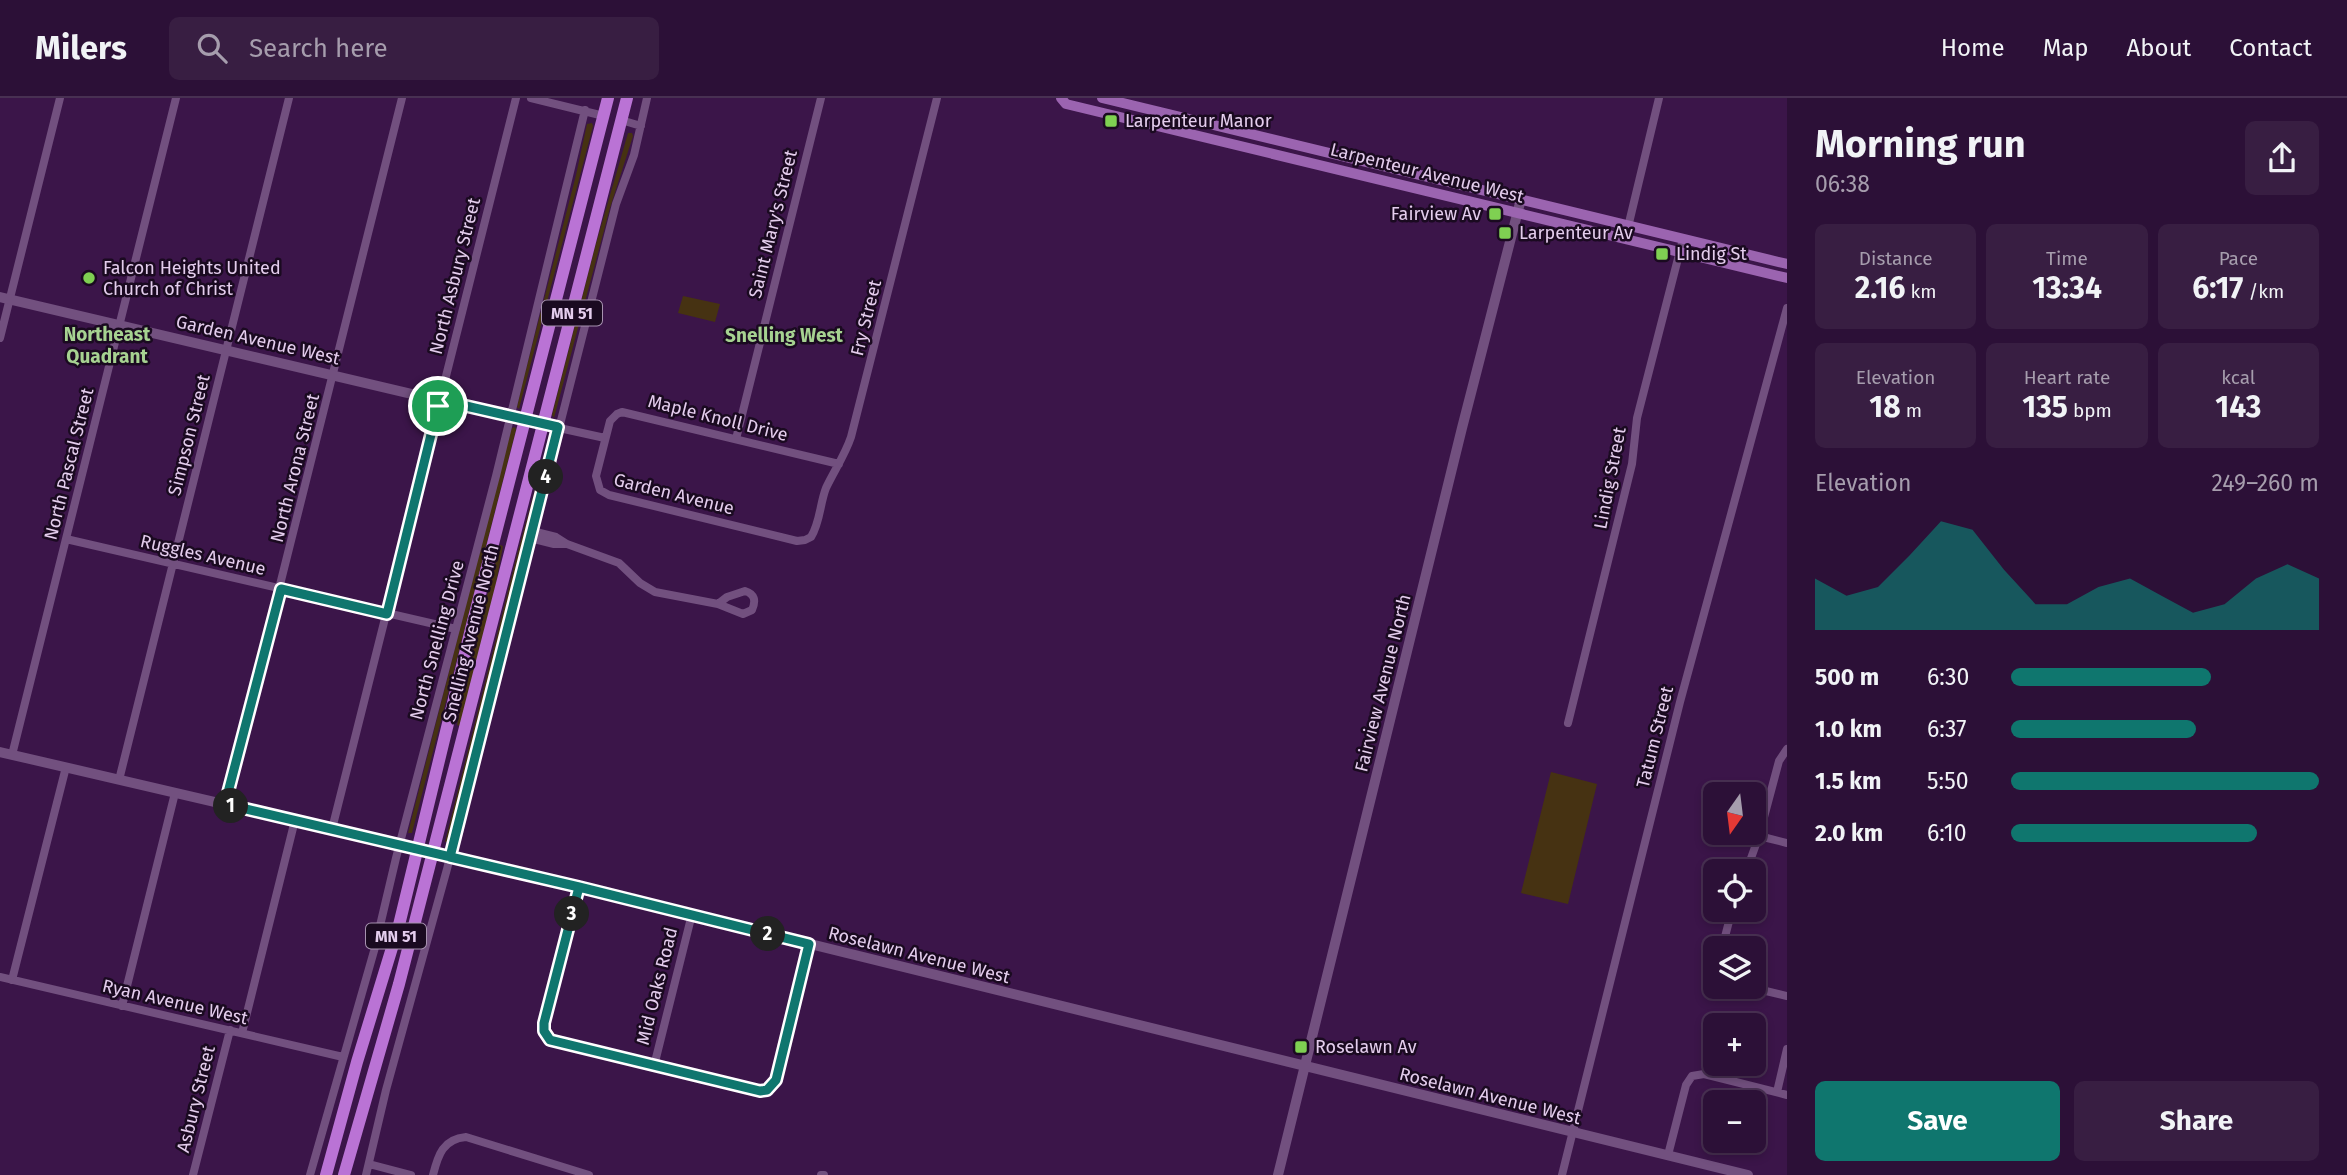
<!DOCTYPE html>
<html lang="en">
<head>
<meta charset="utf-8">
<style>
  body { margin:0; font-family:"Fira Sans",sans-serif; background:#381e42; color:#f1f3f6; height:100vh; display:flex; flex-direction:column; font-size:26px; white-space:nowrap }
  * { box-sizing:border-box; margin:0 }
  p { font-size:23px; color:#a69dad }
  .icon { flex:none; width:38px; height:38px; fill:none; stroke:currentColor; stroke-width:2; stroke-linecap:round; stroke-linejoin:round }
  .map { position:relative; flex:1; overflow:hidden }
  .details { display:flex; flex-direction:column; background:#2c1037; width:560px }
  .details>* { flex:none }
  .needle { width:46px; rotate:194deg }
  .fabs { position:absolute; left:1703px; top:684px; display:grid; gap:14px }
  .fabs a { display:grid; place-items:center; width:63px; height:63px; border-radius:10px; background:#2c1037; box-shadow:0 4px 10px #0003,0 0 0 2px #483052; font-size:35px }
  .pin { position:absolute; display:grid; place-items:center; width:60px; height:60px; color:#fff; margin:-30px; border:4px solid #fff; border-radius:50%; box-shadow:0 2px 7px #0007 }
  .km { position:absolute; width:35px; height:35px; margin:-18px; border-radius:50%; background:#222; color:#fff; font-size:19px; line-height:35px; text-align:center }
  .round { display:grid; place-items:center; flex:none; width:74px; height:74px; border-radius:10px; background:#381e42 }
  .head { display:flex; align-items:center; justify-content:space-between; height:119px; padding:0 28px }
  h1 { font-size:38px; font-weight:700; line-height:52px }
  .figures { display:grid; grid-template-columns:repeat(3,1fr); gap:10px; height:119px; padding:7px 28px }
  .figures div { display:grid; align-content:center; border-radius:10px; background:#381e42; text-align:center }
  .figures b { font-size:30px; font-weight:700 }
  .figures small { font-size:19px; font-weight:400 }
  .figures p { font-size:19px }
  .chart { height:196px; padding:14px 28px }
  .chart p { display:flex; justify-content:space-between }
  .chart svg { width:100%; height:126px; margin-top:7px; fill:#0f766e; opacity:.7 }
  .action { display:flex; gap:14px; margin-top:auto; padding:14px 28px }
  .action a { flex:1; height:80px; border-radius:10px; background:#0f766e; color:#fff; font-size:28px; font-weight:700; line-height:80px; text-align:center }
  .action a+a { background:#381e42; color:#f1f3f6 }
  ul { padding:0 28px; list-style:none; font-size:23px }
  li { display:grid; grid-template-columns:112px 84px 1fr; align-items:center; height:52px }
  li i { height:18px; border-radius:9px; background:#0f766e }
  header { display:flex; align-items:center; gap:42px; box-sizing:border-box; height:98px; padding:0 35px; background:#2c1037; border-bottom:2px solid #483052 }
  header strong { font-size:33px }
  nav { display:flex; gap:38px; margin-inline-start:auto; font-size:24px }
  .search { width:490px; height:63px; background:#381e42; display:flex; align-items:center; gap:18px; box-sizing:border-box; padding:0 24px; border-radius:10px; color:#a69dad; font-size:26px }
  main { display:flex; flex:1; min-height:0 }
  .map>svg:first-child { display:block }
  .green { fill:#463212 }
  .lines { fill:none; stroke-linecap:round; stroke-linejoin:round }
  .minor { stroke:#72507f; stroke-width:8 }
  .tertiary { stroke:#72507f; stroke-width:10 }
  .secondary { stroke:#9b64b0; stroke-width:10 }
  .primary { stroke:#ba73d5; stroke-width:12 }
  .route-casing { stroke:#fff; stroke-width:14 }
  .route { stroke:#0f766e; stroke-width:9 }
  .poi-dot { fill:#7fd052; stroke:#1a0a20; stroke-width:2.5 }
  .labels { text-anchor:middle; stroke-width:5; stroke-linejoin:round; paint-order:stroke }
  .shield { fill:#1a0a20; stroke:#a792b0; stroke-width:2 }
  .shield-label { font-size:16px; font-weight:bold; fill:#e4cded }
  .poi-label { font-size:18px; fill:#e4cded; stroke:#1a0a20; text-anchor:start }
  .street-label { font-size:18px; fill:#e4cded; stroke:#1a0a20 }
  .neighbourhood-label { font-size:19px; font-weight:bold; fill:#a6d291; stroke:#1a0a20 }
</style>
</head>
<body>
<header>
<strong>Milers</strong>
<div class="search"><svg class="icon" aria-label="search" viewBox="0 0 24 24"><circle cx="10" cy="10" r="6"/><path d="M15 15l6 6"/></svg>Search here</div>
<nav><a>Home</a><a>Map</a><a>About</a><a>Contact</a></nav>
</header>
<main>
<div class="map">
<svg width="1787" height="1077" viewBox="0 0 1787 1077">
  <rect width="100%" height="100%" fill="#3b1549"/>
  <path class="green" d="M592 25 593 28 519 311 517 309 522 287 576 77 587 26Z
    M628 35H632L633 38 610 110 554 320 552 317 595 149Z
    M683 198 720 206 715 224 678 215Z
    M515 329 516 332 412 735H408L505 353 512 330Z
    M550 337 454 724 449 743 445 744 518 453Z
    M500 447 503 448 495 491 460 628 457 627 465 584Z
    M1551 674 1597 686 1568 806 1521 795Z"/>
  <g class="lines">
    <path class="minor" d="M531 0 604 18
      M621 22 641 28
      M1628 129 1659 0
      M0 240 60 0
      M509 319 605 340
      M736 341 821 0
      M839 366 622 314 617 316 610 323 596 378 600 392 609 397 797 443 805 442 811 439C820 425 820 405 826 390 834 373 845 357 851 339L937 0
      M532 433 556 439 567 446 619 465 640 485 655 494 718 506 743 516 752 512C756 503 755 496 745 493L727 499 718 506
      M530 440 554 446H567
      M66 441 456 531
      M1568 625 1632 366 1637 320 1683 141
      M12 657 176 0
      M119 682 289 0
      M225 706 402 0
      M332 731 516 0
      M1759 738 1787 745
      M1746 774 1759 738 1779 663 1787 651
      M579 789 544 925 546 938 555 945 760 993 767 992 776 982 809 846
      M1722 850 1732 812
      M0 879 343 959
      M12 882 66 669
      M1749 889 1787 898
      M122 908 175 695
      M242 935 295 722
      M654 968 692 816
      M1777 994 1787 951
      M1668 1057 1686 987 1692 978 1704 976 1787 997
      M369 1066 411 1077
      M193 1077 230 932
      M310 1077 374 853 396 760 496 378 585 12
      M366 1077 386 992 447 771 616 106 634 57 647 0
      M433 1077C438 1057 443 1041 466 1039L589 1077
      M821 1077H824
      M1562 1077 1680 604 1787 210"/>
    <path class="tertiary" d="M0 199 509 319
      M0 654 579 789 1748 1077
      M1278 1077 1462 330 1521 101"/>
    <path class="secondary" d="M1061 0 1066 6 1787 180
      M1102 0 1787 166"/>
    <path class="primary" d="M326 1077 357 964 399 827 470 535 608 0
      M344 1077 399 886 627 0"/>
  </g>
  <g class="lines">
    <g class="route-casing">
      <path id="route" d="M438 308 387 516 281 491 225 706 579 789 809 846 776 982 767 992 760 993 550 942 544 933V925L579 789 450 759 558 329 440 302 438 308"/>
    </g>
    <use href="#route" class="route"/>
  </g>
  <g class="poi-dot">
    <rect x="1104" y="16" width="14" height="14" rx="3.5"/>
    <rect x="1488" y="109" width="14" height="14" rx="3.5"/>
    <rect x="1498" y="128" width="14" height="14" rx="3.5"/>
    <rect x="1655" y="149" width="14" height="14" rx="3.5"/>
    <circle cx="89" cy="180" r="7"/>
    <rect x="1294" y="942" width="14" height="14" rx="3.5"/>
  </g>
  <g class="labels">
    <g class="shield">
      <rect x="542" y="202.5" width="60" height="25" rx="5"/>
      <rect x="366" y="825.5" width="60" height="25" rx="5"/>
    </g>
    <g class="shield-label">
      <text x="572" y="221">MN 51</text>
      <text x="396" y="844">MN 51</text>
    </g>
    <g class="poi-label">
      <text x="1125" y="29">Larpenteur Manor</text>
      <text x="1481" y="122" text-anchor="end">Fairview Av</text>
      <text x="1519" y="141">Larpenteur Av</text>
      <text x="1676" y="162">Lindig St</text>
      <text x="103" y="176">Falcon Heights United<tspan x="103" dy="21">Church of Christ</tspan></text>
      <text x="1315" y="955">Roselawn Av</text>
    </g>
    <g class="street-label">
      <text transform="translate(1427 75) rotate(14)" y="6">Larpenteur Avenue West</text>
      <text transform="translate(773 126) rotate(-76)" y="6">Saint Mary's Street</text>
      <text transform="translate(455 178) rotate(-76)" y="6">North Asbury Street</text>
      <text transform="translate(866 220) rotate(-76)" y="6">Fry Street</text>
      <text transform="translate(258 242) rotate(13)" y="6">Garden Avenue West</text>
      <text transform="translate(718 320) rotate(14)" y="6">Maple Knoll Drive</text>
      <text transform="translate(189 337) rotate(-76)" y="6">Simpson Street</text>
      <text transform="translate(69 366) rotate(-76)" y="6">North Pascal Street</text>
      <text transform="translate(295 370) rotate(-76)" y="6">North Arona Street</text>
      <text transform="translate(1610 380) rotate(-79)" y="6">Lindig Street</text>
      <text transform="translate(674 396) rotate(14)" y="6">Garden Avenue</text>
      <text transform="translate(203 457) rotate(13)" y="6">Ruggles Avenue</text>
      <text transform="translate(471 535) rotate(-76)" y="6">Snelling Avenue North</text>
      <text transform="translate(437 542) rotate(-75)" y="6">North Snelling Drive</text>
      <text transform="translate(1383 585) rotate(-76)" y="6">Fairview Avenue North</text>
      <text transform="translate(1655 639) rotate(-76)" y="6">Tatum Street</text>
      <text transform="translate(919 857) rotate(14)" y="6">Roselawn Avenue West</text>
      <text transform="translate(657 888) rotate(-76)" y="6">Mid Oaks Road</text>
      <text transform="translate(175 904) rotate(13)" y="6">Ryan Avenue West</text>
      <text transform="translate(1490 998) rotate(14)" y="6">Roselawn Avenue West</text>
      <text transform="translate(196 1001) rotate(-76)" y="6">Asbury Street</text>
    </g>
    <g class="neighbourhood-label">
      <text x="107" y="243">Northeast<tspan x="107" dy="22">Quadrant</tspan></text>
      <text x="784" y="244">Snelling West</text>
    </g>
  </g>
</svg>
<div class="fabs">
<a><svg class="needle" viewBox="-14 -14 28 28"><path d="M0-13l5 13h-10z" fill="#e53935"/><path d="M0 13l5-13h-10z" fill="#a69dad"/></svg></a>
<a><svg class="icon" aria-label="locate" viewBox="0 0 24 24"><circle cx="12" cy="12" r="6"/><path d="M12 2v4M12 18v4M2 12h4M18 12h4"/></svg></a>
<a><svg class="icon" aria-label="layers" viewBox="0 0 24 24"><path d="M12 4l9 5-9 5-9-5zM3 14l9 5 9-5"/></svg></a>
<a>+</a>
<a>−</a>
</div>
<div class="pin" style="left:438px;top:308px;background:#1e9e55"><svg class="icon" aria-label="arrive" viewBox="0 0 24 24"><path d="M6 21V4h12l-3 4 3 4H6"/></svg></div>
<b class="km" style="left:231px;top:708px">1</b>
<b class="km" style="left:768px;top:836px">2</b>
<b class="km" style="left:572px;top:816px">3</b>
<b class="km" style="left:546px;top:379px">4</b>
</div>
<section class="details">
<div class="head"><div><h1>Morning run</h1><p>06:38</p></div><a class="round"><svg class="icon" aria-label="share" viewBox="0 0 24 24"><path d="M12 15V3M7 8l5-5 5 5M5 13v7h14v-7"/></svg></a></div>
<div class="figures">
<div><p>Distance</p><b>2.16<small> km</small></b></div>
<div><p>Time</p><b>13:34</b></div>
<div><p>Pace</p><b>6:17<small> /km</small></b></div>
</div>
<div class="figures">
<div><p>Elevation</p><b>18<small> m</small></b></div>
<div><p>Heart rate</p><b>135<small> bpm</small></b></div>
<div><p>kcal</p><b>143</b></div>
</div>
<div class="chart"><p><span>Elevation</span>249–260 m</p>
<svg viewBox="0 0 160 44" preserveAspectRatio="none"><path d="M0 44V26L10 32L20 29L30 18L40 6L50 9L60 23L70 35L80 35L90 29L100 26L110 32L120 38L130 35L140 26L150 21L160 26V44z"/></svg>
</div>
<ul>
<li><b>500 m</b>6:30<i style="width:65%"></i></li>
<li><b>1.0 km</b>6:37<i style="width:60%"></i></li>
<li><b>1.5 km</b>5:50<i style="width:100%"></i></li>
<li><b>2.0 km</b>6:10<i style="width:80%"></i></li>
</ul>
<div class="action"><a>Save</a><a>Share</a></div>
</section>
</main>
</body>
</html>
